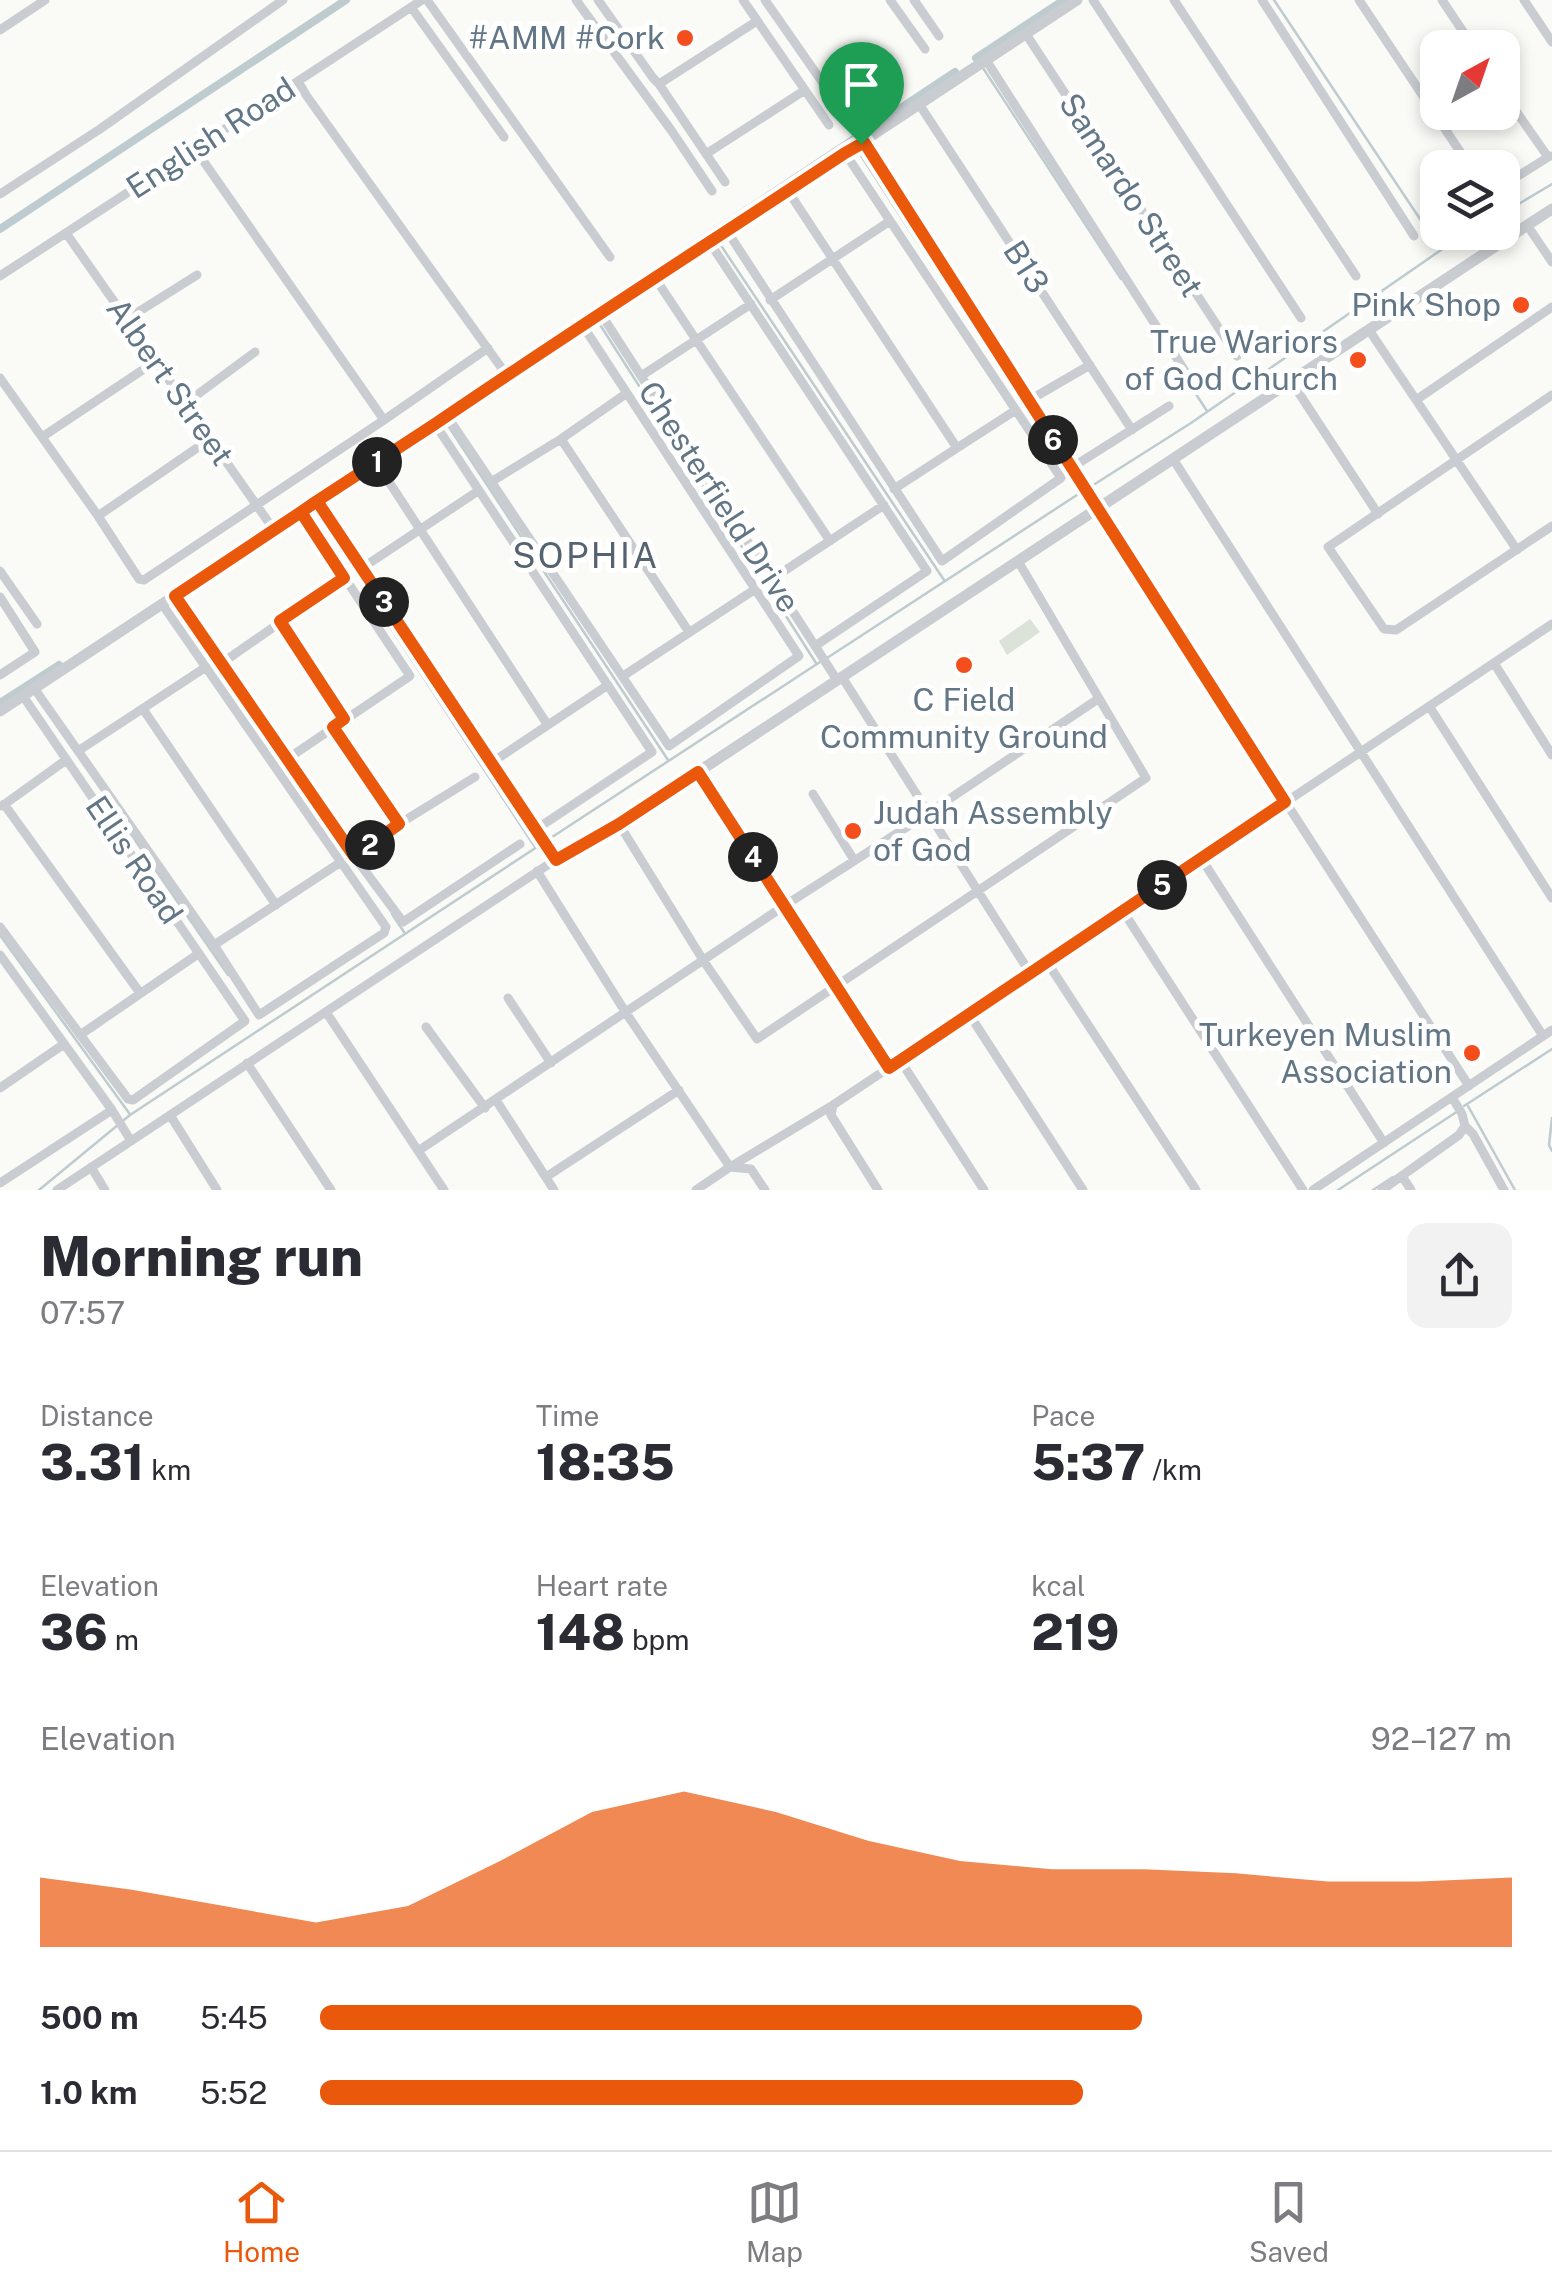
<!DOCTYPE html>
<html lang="en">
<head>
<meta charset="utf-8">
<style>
  body { margin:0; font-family:"Public Sans",sans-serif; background:#f2f2f3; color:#2b2b33; height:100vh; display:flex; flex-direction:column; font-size:38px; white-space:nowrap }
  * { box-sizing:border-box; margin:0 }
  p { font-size:32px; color:#7c7c81 }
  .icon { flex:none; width:55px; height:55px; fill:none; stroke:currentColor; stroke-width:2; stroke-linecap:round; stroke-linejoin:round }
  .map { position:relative; height:1190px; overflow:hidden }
  .drawer { display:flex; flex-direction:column; background:#fff; flex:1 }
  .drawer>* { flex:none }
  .needle { width:65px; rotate:40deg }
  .buttons { position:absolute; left:1420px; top:30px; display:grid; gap:20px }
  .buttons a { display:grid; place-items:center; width:100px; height:100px; border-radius:20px; background:#fff; box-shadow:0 5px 15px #0003; font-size:50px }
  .pin { position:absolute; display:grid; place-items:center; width:85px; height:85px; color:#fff; margin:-102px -42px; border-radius:50% 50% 50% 0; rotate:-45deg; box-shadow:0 0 10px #0007 }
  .pin .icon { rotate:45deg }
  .km { position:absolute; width:50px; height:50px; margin:-25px; border-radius:50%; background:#222; color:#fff; font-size:28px; line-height:50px; text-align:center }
  .round { display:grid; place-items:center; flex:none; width:105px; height:105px; border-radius:20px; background:#f2f2f3 }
  .headline { display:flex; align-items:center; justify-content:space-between; height:170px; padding:0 40px }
  h1 { font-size:55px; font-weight:800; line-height:75px }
  .figures { display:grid; grid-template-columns:repeat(3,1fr); gap:15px; height:170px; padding:10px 40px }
  .figures div { display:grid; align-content:center }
  .figures b { font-size:50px; font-weight:800 }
  .figures small { font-size:28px; font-weight:400 }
  .figures p { font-size:28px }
  .chart { height:280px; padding:20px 40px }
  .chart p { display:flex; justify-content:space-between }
  .chart svg { width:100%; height:180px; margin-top:10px; fill:#ea580c; opacity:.7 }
  ul { padding:0 40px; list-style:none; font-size:32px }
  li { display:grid; grid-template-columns:160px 120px 1fr; align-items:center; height:75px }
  li i { height:25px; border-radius:12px; background:#ea580c }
  .dock { display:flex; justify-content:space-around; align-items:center; height:140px; border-top:2px solid #e1e1e2; background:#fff; font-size:28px; color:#7c7c81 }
  .dock a { display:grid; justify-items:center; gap:5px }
  .dock .on { color:#ea580c }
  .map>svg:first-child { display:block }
  .green { fill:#dbe2d8 }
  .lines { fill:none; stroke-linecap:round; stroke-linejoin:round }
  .stream { stroke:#becbcf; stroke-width:2.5 }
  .canal { stroke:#becbcf; stroke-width:8 }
  .minor { stroke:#c9cdd1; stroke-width:9 }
  .tertiary { stroke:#c9cdd1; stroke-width:11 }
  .route-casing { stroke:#fff; stroke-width:20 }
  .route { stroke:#ea580c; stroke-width:12 }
  .poi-dot { fill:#f44e1d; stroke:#fff; stroke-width:4 }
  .labels { text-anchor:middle; stroke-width:10; stroke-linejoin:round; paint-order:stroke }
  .poi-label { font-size:32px; fill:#627685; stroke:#fff; text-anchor:end }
  .street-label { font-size:32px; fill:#627685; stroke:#fff }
  .neighbourhood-label { font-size:35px; letter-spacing:2.5px; fill:#54636f; stroke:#fff }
</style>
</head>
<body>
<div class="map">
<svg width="1552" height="1190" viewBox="0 0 1552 1190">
  <rect width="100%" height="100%" fill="#fafaf7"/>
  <path class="green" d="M1030 619 1040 632 1007 655 999 641Z"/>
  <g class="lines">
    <path class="stream" d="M1274 0 1440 249
      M983 68 1121 279
      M858 151 1080 492
      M1502 214 1552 184
      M718 241 944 580
      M597 320 816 663
      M1188 382 1207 411
      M447 424 668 760
      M1087 489 1191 423 1441 250 1471 232
      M314 511 535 847
      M174 603 198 637
      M827 658 1080 493
      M108 801 228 975
      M546 841 820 662
      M392 914 404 932
      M0 935 129 1113
      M1464 1106 1552 1049
      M1468 1106 1515 1190
      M1552 1118 1549 1145 1552 1151
      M39 1190 130 1115 540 845
      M1338 1190 1458 1111
      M1373 1190 1393 1177"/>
    <path class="canal" d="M976 58 1064 0
      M0 229 346 0
      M275 523 955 72
      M0 703 59 665"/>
    <path class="minor" d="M427 0 610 257
      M576 0 671 130 712 191
      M598 0 653 78 659 84 725 182
      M743 0 829 125
      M765 0 864 142 1097 510 1469 1086
      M890 0 925 49
      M914 0 939 36
      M1093 0 1301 318
      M1174 0 1356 276
      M1262 0 1414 236
      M1359 0 1471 168
      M1442 0 1474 48
      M1524 0 1552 42
      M411 7 504 137
      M0 30 45 0
      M1026 34 1237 356
      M986 60 1190 379
      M298 81 306 95 508 377
      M659 84 757 21
      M1502 91 1548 157
      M919 104 1132 430
      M195 149 384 420
      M706 154 805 90
      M1502 186 1550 156
      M788 191 957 448 1016 410
      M0 194 100 129 283 0
      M1527 225 1552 262
      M727 231 942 561 1061 478 845 153
      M66 233 274 530
      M710 243 927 571 815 646
      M0 276 422 0
      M655 278 830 541
      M770 300 890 221
      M601 314 837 680
      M127 319 197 275
      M1369 330 1517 550
      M641 376 751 304
      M0 378 98 516 139 579 144 580 384 420 488 348
      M1291 381 1378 514
      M1552 395 1328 547 1384 629 1396 630 1552 526
      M1416 400 1552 307
      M1028 401 1090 365
      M186 403 255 352
      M447 416 669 746 799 656 583 326
      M435 424 652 752 535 830
      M42 437 156 361
      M561 439 689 632
      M1173 459 1543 1036
      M376 462 547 724
      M1071 468 1169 406
      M491 482 561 439 627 393
      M894 489 957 448
      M98 516 210 439
      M362 568 478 491
      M0 571 37 624
      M772 579 884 505
      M175 596 354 856 403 922 520 844
      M0 597 35 652 0 675
      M280 621 343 719
      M222 663 344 578
      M1494 663 1552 755
      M623 676 754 590
      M842 677 1030 973
      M34 688 214 945 259 1015 384 933 386 927 162 604
      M1429 706 1552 898
      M143 709 276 905
      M333 727 399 824
      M78 751 206 667
      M287 759 410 676 301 512
      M491 763 608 685
      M698 772 889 1068
      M813 794 854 860
      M4 804 140 993
      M2 806 66 760
      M619 824 703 960 757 1039 1146 778 1018 561
      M354 856 399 824 475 777
      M1201 858 1384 1143
      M537 871 626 1013 730 1167 751 1169 765 1190
      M1123 911 1303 1190
      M0 927 128 1099 133 1100 245 1021 23 696
      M214 945 341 862
      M0 955 112 1110 131 1141
      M1047 962 1196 1190
      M508 998 551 1063
      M326 1012 444 1190
      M969 1014 1083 1190
      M426 1027 485 1108
      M80 1035 198 954
      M900 1060 984 1190
      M247 1063 331 1190
      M0 1088 64 1044
      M1452 1097 1462 1114 1465 1126 1473 1134 1504 1190
      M496 1100 554 1190
      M833 1105 831 1115 878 1190
      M170 1115 217 1190
      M418 1151 784 906 927 814 1098 699
      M91 1167 105 1190
      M1402 1176 1411 1190
      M546 1177 679 1090
      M0 1183 112 1110
      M57 1190 555 860
      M696 1190 730 1167 833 1105 1552 624
      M1313 1190 1552 1030
      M1382 1190 1459 1135 1465 1126"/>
    <path class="tertiary" d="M317 501 555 860 619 824 1552 209
      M0 711 1077 0"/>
  </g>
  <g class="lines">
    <g class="route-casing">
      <path id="route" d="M861 144 845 153C709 243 570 332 435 424L317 501 301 512 175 596 354 856 399 824 333 727 344 719 280 621 344 578 301 512 317 501 556 860 619 824 698 772 889 1068 1285 802 864 142 861 144"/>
    </g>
    <use href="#route" class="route"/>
  </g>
  <g class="poi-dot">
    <circle cx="685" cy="38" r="10"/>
    <circle cx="1521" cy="305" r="10"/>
    <circle cx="1358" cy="360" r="10"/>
    <circle cx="964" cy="665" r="10"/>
    <circle cx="853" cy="831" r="10"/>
    <circle cx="1472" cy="1053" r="10"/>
  </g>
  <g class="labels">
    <g class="poi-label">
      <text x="665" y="49">#AMM #Cork</text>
      <text x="1501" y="316">Pink Shop</text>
      <text x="1338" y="353">True Wariors<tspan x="1338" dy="37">of God Church</tspan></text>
      <text x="964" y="711" text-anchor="middle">C Field<tspan x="964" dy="37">Community Ground</tspan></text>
      <text x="873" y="824" text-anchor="start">Judah Assembly<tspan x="873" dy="37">of God</tspan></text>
      <text x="1452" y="1046">Turkeyen Muslim<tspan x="1452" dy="37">Association</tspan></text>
    </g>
    <g class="street-label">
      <text transform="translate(211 138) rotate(-33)" y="11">English Road</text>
      <text transform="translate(1131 195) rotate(57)" y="11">Samardo Street</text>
      <text transform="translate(1026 267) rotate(57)" y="11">B13</text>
      <text transform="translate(170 382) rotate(55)" y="11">Albert Street</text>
      <text transform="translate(719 497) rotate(57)" y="11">Chesterfield Drive</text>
      <text transform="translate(134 860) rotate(56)" y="11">Ellis Road</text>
    </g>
    <g class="neighbourhood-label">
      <text x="586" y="568">SOPHIA</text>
    </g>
  </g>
</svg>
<div class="buttons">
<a><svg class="needle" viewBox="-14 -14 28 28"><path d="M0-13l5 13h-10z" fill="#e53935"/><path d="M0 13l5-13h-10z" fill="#7c7c81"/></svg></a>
<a><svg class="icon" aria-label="layers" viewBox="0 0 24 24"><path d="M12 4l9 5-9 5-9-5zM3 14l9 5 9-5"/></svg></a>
</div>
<div class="pin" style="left:861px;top:144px;background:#1e9e55"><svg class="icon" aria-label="arrive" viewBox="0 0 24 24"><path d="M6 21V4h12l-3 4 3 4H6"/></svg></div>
<b class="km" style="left:377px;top:462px">1</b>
<b class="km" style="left:370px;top:845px">2</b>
<b class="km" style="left:384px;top:602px">3</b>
<b class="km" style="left:753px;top:857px">4</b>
<b class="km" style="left:1162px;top:885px">5</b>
<b class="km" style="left:1053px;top:440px">6</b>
</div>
<section class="drawer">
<div class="headline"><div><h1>Morning run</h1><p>07:57</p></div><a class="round"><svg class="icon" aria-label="share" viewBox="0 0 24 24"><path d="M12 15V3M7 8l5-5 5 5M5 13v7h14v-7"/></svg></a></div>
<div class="figures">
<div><p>Distance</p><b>3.31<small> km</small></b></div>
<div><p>Time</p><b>18:35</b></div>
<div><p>Pace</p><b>5:37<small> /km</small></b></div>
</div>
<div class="figures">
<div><p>Elevation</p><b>36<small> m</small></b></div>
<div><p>Heart rate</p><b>148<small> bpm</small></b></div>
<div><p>kcal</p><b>219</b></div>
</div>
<div class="chart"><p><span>Elevation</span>92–127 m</p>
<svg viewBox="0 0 160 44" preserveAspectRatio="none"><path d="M0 44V27L10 30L20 34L30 38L40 34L50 23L60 11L70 6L80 11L90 18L100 23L110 25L120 25L130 26L140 28L150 28L160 27V44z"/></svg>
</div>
<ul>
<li><b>500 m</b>5:45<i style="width:69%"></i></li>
<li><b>1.0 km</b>5:52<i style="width:64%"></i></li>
</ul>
</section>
<nav class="dock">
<a class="on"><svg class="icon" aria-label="home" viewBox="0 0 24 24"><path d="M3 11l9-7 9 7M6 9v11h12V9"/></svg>Home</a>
<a><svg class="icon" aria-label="map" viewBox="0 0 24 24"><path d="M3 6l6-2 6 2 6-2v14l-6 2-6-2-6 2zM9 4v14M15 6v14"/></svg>Map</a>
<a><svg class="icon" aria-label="saved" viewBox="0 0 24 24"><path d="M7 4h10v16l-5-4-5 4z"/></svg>Saved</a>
</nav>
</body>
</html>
